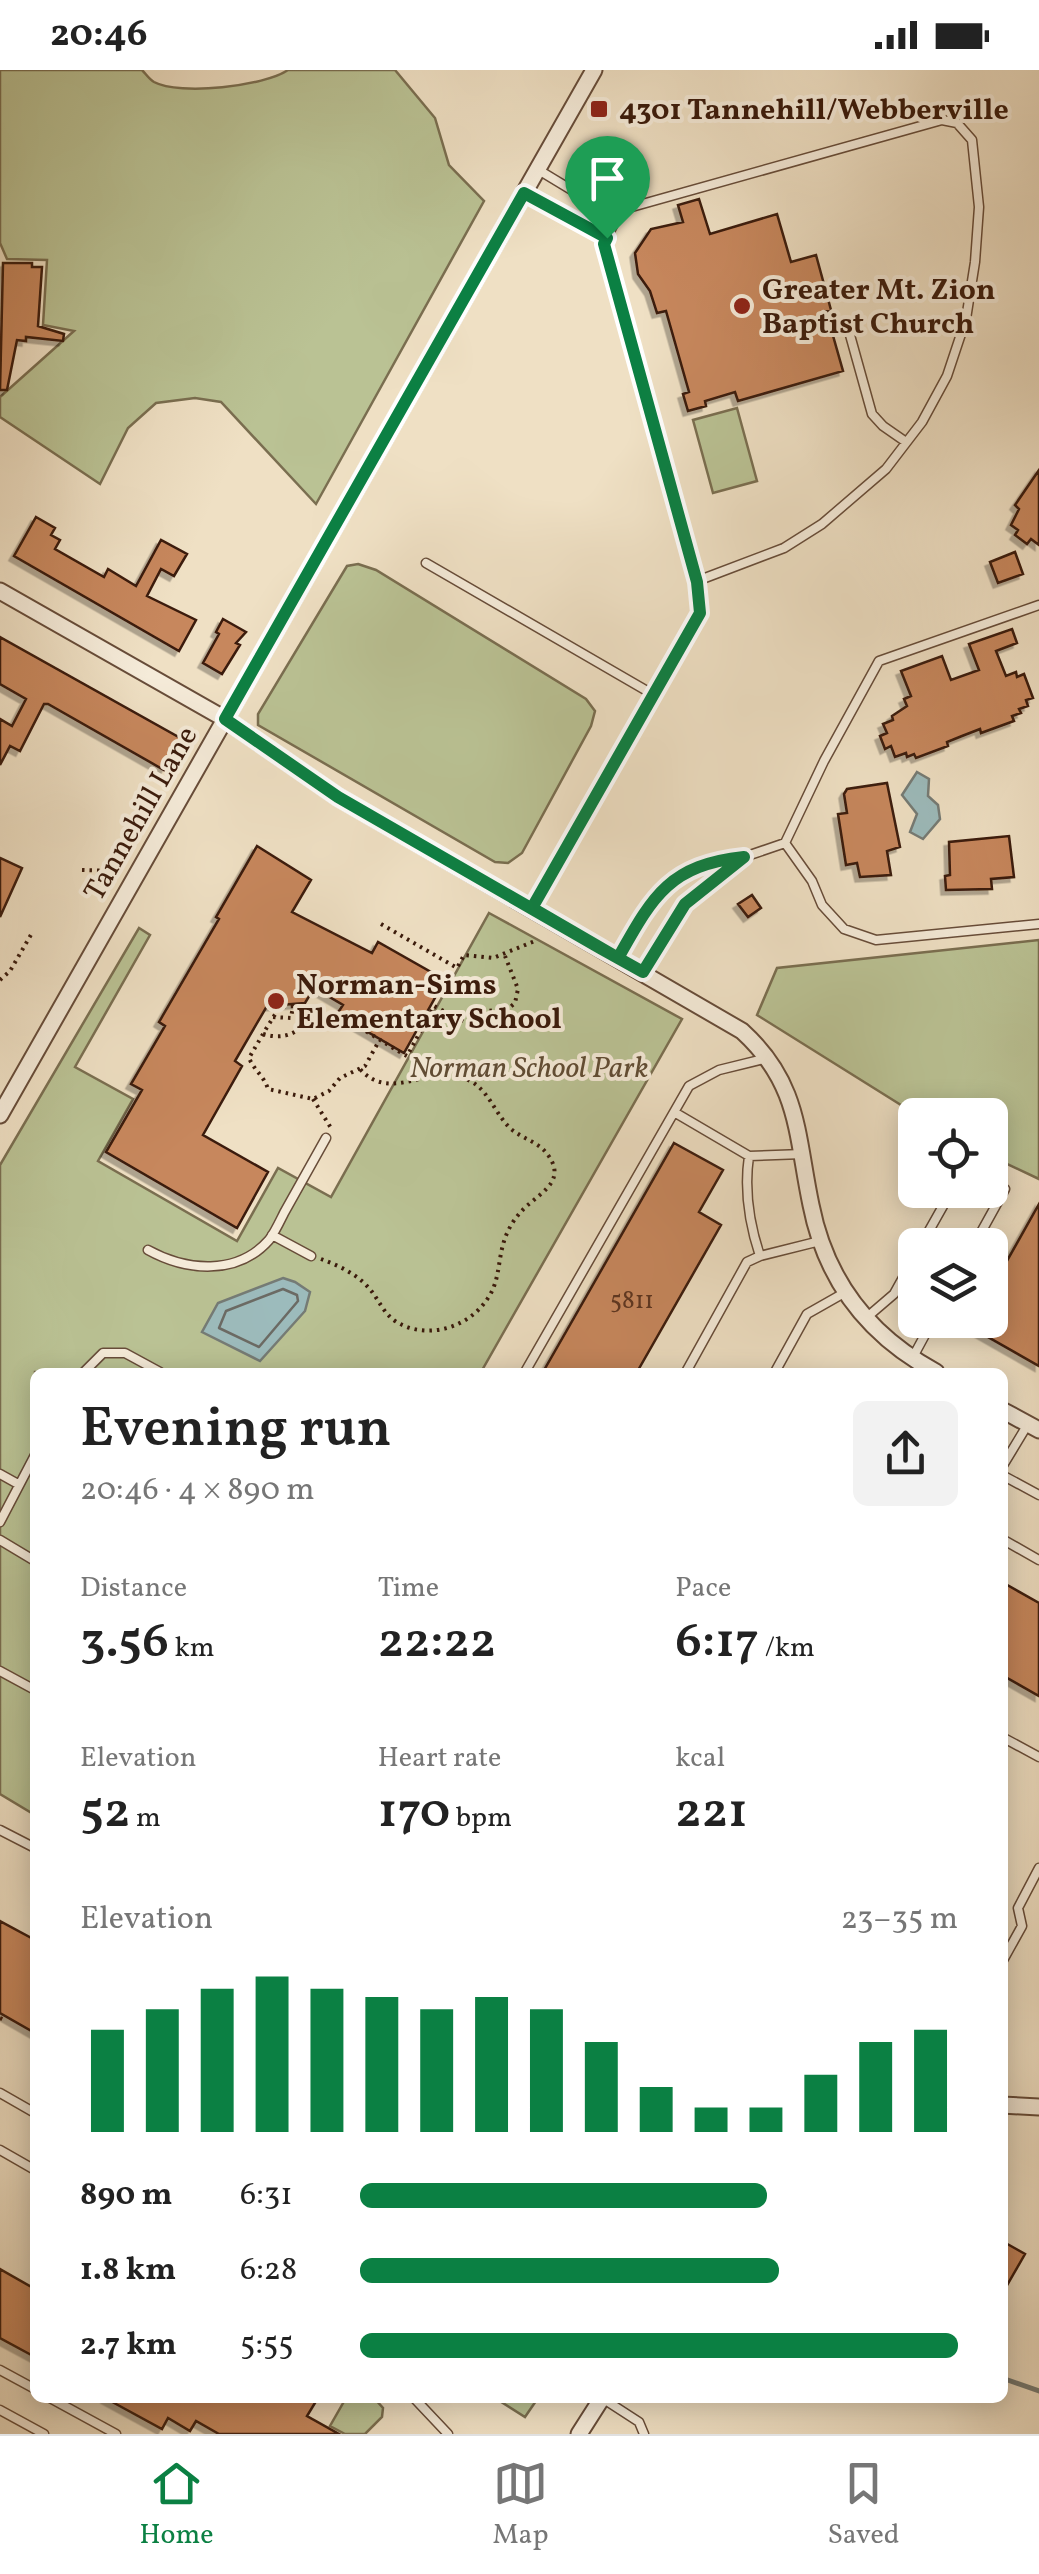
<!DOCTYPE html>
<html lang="en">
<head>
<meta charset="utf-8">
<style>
  body { margin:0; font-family:Vollkorn,serif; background:#f2f2f2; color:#222; height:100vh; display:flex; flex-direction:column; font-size:38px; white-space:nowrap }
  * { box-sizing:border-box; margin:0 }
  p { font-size:32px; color:#767676 }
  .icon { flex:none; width:55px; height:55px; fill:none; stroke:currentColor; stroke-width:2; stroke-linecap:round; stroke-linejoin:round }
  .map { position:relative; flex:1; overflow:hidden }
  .sheet { position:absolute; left:30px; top:1298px; width:978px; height:1035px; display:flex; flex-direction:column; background:#fff; border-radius:15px; box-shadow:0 5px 25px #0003 }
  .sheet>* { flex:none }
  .tools { position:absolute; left:898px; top:1028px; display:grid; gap:20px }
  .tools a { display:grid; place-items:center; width:110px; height:110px; border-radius:15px; background:#fff; box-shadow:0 5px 25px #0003; font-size:50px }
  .pin { position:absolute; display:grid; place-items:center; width:85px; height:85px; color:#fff; margin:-102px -42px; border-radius:50% 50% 50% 0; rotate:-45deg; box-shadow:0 0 10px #0007 }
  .pin .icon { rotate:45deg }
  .round { display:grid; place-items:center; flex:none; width:105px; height:105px; border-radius:15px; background:#f2f2f2 }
  .headline { display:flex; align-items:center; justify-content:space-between; height:170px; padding:0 50px }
  h1 { font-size:55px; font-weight:600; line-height:75px }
  .figures { display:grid; grid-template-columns:repeat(3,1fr); gap:15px; height:170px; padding:10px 50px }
  .figures div { display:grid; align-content:center }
  .figures b { font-size:50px; font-weight:600 }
  .figures small { font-size:28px; font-weight:400 }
  .figures p { font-size:28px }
  .chart { height:280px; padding:20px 50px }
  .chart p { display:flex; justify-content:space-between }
  .chart svg { width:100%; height:180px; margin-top:10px; stroke:#0b8043; stroke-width:6 }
  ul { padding:0 50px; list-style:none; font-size:32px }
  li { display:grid; grid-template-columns:160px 120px 1fr; align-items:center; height:75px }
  li i { height:25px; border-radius:12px; background:#0b8043 }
  .status { display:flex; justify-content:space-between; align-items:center; height:70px; padding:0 50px; background:#fff; direction:ltr }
  .status svg { height:28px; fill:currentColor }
  .tabs { display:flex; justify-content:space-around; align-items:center; height:140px; border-top:2px solid #e0e0e0; background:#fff; font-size:28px; color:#767676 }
  .tabs a { display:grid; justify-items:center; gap:5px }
  .tabs .selected { color:#0b8043 }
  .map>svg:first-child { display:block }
  .green { fill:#bac294; stroke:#7a6e50; stroke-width:2.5 }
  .water { fill:#9cbbbc; stroke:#757b75; stroke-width:2.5 }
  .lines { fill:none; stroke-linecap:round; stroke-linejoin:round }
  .shore { stroke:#6b6a64; stroke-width:2.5 }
  .stream { stroke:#757b75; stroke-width:5 }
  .building { fill:#c7875d; stroke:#3a1a0b; stroke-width:2.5; filter:url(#shadow) }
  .lane-casing { stroke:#674c39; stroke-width:11 }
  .street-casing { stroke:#674c39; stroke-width:19 }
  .path { stroke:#3a1a0b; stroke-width:4; stroke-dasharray:2.5 5; stroke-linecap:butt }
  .lane { stroke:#f5ebd9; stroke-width:8 }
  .street { stroke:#f5ebd9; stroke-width:15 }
  .route-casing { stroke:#fff; stroke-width:20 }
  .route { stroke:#0b8043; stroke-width:12 }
  .poi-dot { fill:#8f2418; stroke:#f5ebd9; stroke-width:4 }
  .labels { text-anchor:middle; stroke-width:8; stroke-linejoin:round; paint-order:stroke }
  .number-label { font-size:25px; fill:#5d3520 }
  .poi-label { font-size:30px; font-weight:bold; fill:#3a1a0b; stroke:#f5ebd9; text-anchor:start }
  .street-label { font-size:30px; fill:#3a1a0b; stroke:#f5ebd9 }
  .park-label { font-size:30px; font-style:italic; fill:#604c34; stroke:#f5ebd9 }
</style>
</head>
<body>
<div class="status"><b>20:46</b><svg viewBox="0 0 49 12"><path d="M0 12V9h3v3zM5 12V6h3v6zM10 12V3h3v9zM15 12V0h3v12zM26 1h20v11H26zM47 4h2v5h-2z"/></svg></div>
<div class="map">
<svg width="1039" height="2364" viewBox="0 0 1039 2364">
  <defs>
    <filter id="shadow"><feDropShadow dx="-4.5" dy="4.5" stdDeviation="0" flood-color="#0004"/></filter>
  </defs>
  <rect width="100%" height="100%" fill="#efe0c4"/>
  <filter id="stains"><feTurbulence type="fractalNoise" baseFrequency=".002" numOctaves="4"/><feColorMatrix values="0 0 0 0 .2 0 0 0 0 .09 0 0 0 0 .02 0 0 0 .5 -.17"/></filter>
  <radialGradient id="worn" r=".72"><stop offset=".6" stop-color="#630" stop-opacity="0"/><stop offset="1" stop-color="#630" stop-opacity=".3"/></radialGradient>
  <path class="green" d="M0 0H142C146 4 149 9 154 12 180 26 265 16 288 0H395L435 48 449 95 484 131 316 434 221 332 195 328 156 333 128 358 100 414 0 347V327L74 261 43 255 47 190 7 189 0 173Z
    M737 338 757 411 713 423 693 350Z
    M358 494 376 500 586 629 595 641 591 656 522 783 508 793 495 792 258 655V644L347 496Z
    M489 843 682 949 481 1302H35V1745L0 1724V1095L139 858 150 865 75 997 133 1029 98 1091 237 1171 278 1098 331 1127Z
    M1039 870V1109L990 1086V1045H917L757 945 777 898Z
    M346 2328H374L383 2338 382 2347 365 2364H345L330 2356Z
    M495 2328H538L525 2347Z"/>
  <path class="water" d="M917 702 929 709 928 726 938 735 940 749 923 769 910 762 917 744 902 725Z
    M283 1208 295 1212 310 1222 305 1241 260 1291 202 1262 218 1233Z"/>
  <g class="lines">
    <path class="shore" d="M283 1219 297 1225 298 1231 259 1277 219 1258 226 1241Z"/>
    <path class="stream" d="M1002 2308 1039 2321"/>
  </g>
  <path class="building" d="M699 129 710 164 777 144 791 192 816 185 831 240 826 241 843 301 738 331 735 322 705 331 706 336 688 341 683 324 689 322 666 241 657 243 650 221 638 204 635 183 651 159 683 152 678 135Z
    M3 193H32V197H42L38 256 64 264 63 271 26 267V271L17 270 7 320H0Z
    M1039 400V475L1031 469 1027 474 1015 465 1018 460 1011 455 1019 439 1015 435Z
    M36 447 55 458 51 465 60 470 55 479 104 507 108 499 136 516 161 470 187 484 174 506 161 499 147 526 196 550 179 581 14 486Z
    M1015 482 1023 504 998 513 990 492Z
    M223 549 246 562 236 573 240 575 222 604 203 593 219 564 216 562Z
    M1012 559 1017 573 996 581 1006 606 1016 602 1017 607 1024 604 1033 628 1026 630 1028 636 1019 639 1021 643 1012 646 1014 651 981 663 980 659 962 666 947 672 948 676 916 688 914 684 907 687 906 683 895 687 891 676 885 679 880 666 887 663 883 654 893 650 892 646 907 636 904 629 911 626 901 601 942 586 951 610 979 600 969 574Z
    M0 567 182 669 164 700 48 634H44L20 681 10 676 0 695V649L12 656 26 629 0 614Z
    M887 713 900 777 887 781 891 805 860 807 857 793 846 795 838 744 847 743 844 724 847 719Z
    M1009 766 1014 807 991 809 992 819 946 820 945 806 950 805 949 772Z
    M257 776 311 810 292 842 372 883 378 872 445 910 404 983 337 944 343 935 314 918 305 933 267 936 235 991 242 996 203 1065 268 1102 237 1158 106 1082 142 1020 131 1014 165 956 159 952 219 849 216 847Z
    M0 788 22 798 0 847Z
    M752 825 761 838 748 847 738 834Z
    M674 1073 723 1100 699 1142 721 1155 637 1302H543Z
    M1039 1134V1296L958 1250H990V1221Z
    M1002 1512 1039 1533V1626L1002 1605Z
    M0 1851 35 1870V1963L0 1943Z
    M1002 2171 1025 2184 1002 2224Z
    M0 2199 35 2219V2287L0 2268Z
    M105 2328H318L307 2346 339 2364H219L196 2351 190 2361 168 2348 162 2359Z"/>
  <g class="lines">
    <g class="lane-casing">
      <path id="lane" d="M942 50 957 53 972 70 979 137 975 192 966 249 947 306 922 352 886 399 822 454 784 478 697 511 604 173 621 140Z
        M537 99 618 148
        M524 123 607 168
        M850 265 872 344 883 356 906 372
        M426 493 654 625
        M1039 535 879 591 824 691 785 773 812 811 822 835 844 859 876 870 1039 854
        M532 839 692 561 700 543 697 511
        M618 888 646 838 672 809 719 789 744 787 785 773
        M643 902 685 834 744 787
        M674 1042 749 1086 803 1084
        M749 1086C744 1120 749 1153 760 1186
        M272 1165 311 1186
        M921 1175 952 1120
        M974 1175 1005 1119 990 1110
        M148 1180C186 1201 237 1206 269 1170 275 1162 280 1151 284 1143 298 1118 312 1093 326 1068
        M866 1248 894 1224 915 1186
        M913 1287 933 1250
        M84 1302 103 1283H125L160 1302
        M525 1302 689 1016 719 1000 768 988
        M686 1302 747 1192 760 1186 820 1171
        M775 1302 807 1244 844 1223
        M1002 1397 1028 1354
        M0 1404 18 1414
        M1002 1405 1039 1425
        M0 1452 35 1385
        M1002 1469 1039 1490
        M0 1470 35 1491
        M0 1601 35 1620
        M1002 1667 1039 1687
        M0 1760 35 1778
        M1002 1892 1022 1856 1018 1838 1039 1798
        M0 2023 35 2043
        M0 2080 35 2100
        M0 2300 35 2319
        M50 2328 116 2364
        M414 2328 448 2364
        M602 2328 639 2352 644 2364
        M0 2340 44 2364"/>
    </g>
    <g class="street-casing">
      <path id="street" d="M0 521 225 649 338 727 742 961C800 1014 796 1064 811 1135 826 1211 869 1266 936 1302
        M0 1045 594 0
        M1002 1340 1039 1360
        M1002 2035 1039 2037
        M579 2364 602 2328"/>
    </g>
    <path class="path" d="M82 800 116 801
      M381 854 457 898 464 885 493 888 535 871
      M0 910 10 901 32 863
      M273 947 291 948 293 936 280 937C269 953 259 971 249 988 254 1000 264 1006 268 1019L313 1029 329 1021 340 1008 365 996 379 971
      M263 964C300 975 304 944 329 945 347 946 389 977 407 986L434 936 474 957 488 941 509 938 515 933 518 919 505 886
      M313 1029 331 1058
      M321 1189C337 1195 355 1203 367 1216 378 1227 382 1242 395 1251 426 1271 469 1258 488 1228 505 1203 493 1175 519 1144 534 1125 569 1114 548 1085 539 1072 523 1069 511 1059 492 1041 488 1014 460 1007 425 997 389 1032 360 999
      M0 1948 6 1951"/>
    <use href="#lane" class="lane"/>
    <use href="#street" class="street"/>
  </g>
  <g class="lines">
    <g class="route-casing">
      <path id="route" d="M607 168 524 123 225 649 338 727 600 878 643 902 685 834 744 787C668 795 652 828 618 888L532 838 700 543 697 512 604 174 607 168"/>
    </g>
    <use href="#route" class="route"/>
  </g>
  <g class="poi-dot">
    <rect x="589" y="29" width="20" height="20" rx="5"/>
    <circle cx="742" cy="236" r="10"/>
    <circle cx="276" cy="931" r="10"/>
  </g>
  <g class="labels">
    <g class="number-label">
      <text x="632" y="1238">5811</text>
    </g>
    <g class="poi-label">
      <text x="619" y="49">4301 Tannehill/Webberville</text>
      <text x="762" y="229">Greater Mt. Zion<tspan x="762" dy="34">Baptist Church</tspan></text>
      <text x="296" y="924">Norman-Sims<tspan x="296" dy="34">Elementary School</tspan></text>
    </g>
    <g class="street-label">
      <text transform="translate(140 743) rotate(-60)" y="10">Tannehill Lane</text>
    </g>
    <g class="park-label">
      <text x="529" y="1007">Norman School Park</text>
    </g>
  </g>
  <rect width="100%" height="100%" filter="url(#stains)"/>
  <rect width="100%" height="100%" fill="url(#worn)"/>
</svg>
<div class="tools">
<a><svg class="icon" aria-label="locate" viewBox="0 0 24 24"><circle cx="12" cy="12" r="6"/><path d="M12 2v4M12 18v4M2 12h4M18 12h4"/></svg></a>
<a><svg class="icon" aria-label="layers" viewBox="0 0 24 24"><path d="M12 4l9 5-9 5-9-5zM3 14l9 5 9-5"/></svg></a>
</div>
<div class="pin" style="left:607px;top:168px;background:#1e9e55"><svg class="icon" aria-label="arrive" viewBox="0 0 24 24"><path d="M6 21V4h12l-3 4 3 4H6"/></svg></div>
<section class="sheet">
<div class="headline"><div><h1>Evening run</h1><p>20:46 · 4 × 890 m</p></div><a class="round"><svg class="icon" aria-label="share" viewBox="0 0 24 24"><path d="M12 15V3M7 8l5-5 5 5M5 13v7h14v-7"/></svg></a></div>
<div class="figures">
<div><p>Distance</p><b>3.56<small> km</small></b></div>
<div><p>Time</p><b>22:22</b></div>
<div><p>Pace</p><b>6:17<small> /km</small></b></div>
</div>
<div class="figures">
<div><p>Elevation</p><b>52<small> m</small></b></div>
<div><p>Heart rate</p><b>170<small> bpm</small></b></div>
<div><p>kcal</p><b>221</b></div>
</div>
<div class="chart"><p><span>Elevation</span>23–35 m</p>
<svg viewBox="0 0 160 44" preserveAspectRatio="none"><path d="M5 44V19M15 44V14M25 44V9M35 44V6M45 44V9M55 44V11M65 44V14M75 44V11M85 44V14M95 44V22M105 44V33M115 44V38M125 44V38M135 44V30M145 44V22M155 44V19"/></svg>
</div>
<ul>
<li><b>890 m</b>6:31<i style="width:68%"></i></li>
<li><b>1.8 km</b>6:28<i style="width:70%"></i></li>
<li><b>2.7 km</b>5:55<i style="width:100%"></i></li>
</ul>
</section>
</div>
<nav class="tabs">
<a class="selected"><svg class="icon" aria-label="home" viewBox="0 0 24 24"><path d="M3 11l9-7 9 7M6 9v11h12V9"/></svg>Home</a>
<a><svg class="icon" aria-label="map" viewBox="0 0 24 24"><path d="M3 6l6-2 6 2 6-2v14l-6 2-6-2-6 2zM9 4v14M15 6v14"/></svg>Map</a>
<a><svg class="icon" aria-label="saved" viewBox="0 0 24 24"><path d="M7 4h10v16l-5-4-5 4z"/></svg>Saved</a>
</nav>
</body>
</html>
